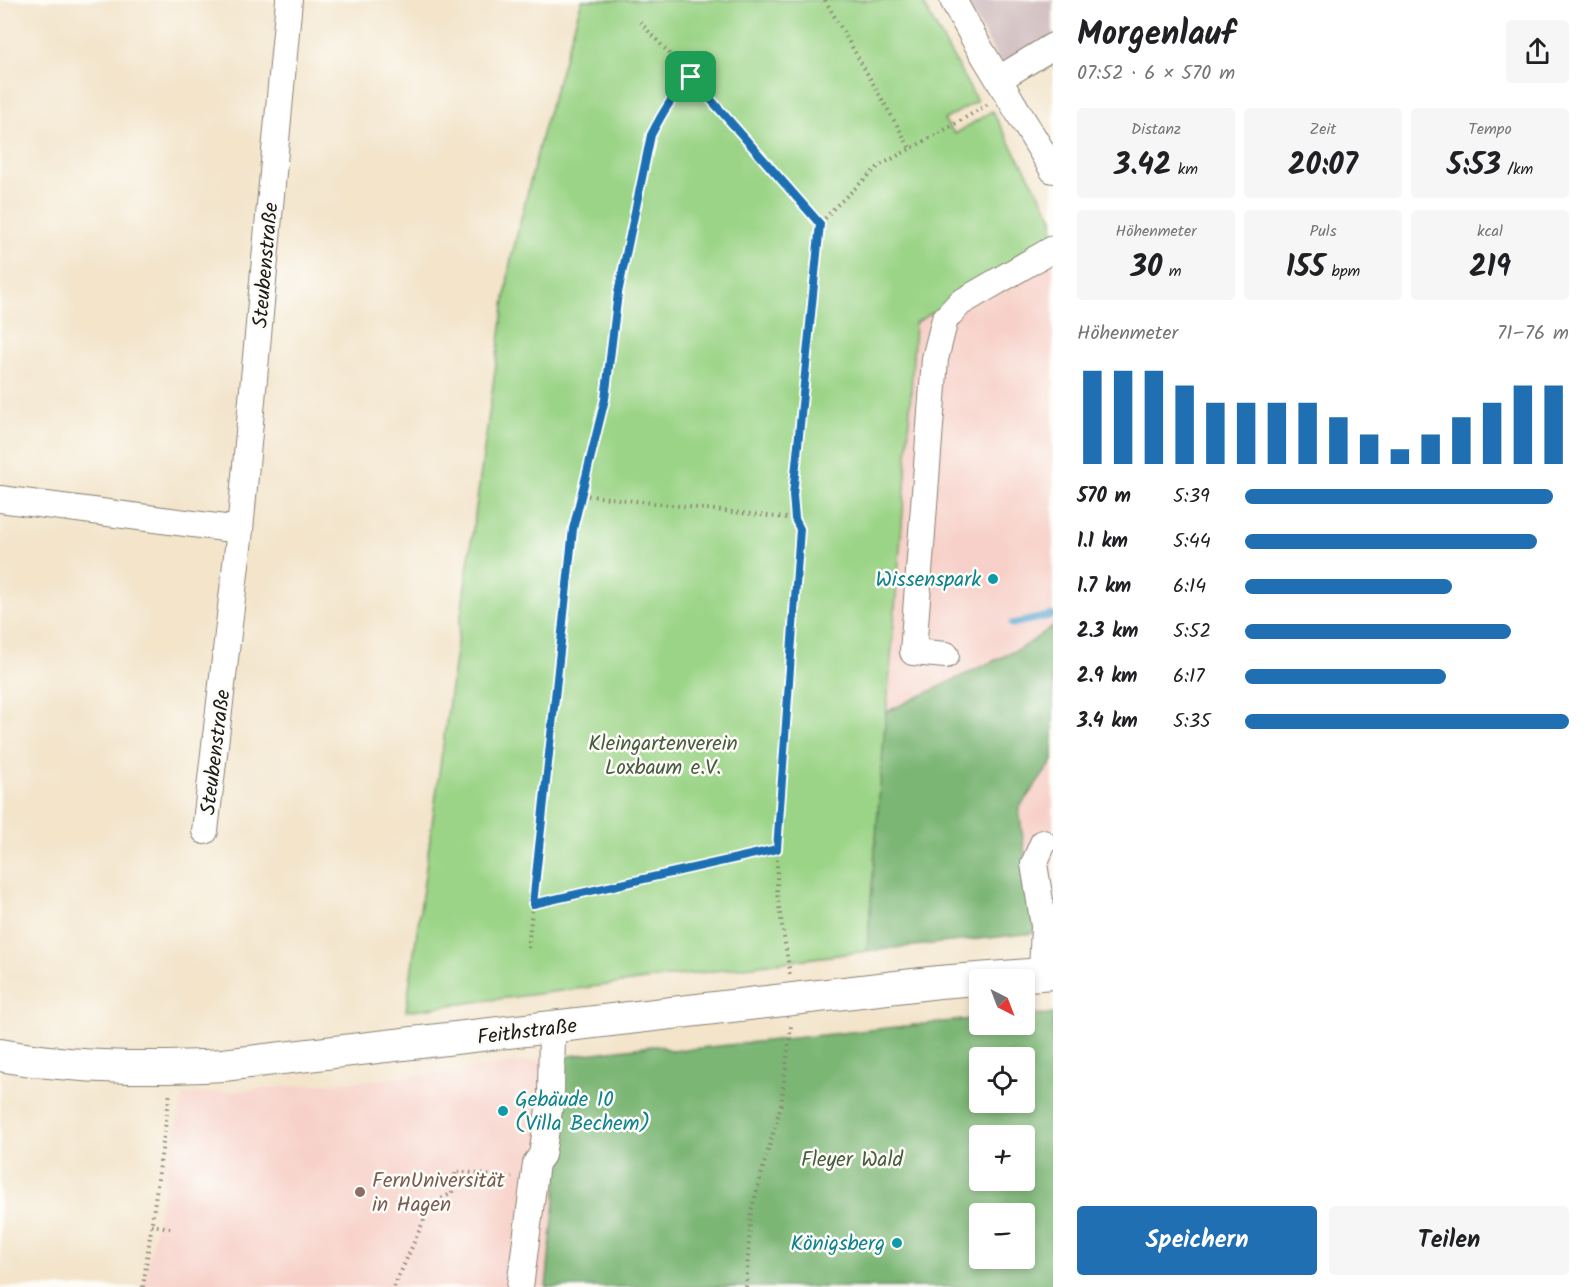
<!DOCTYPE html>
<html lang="de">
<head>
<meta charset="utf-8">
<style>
  body { margin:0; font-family:Kalam,sans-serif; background:#f6f6f6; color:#202124; height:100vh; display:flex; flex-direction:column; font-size:22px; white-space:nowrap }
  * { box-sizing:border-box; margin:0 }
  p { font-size:20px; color:#757577 }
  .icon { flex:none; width:33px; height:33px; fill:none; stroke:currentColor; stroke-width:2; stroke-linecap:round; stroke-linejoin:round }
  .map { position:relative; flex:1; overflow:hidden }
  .drawer { display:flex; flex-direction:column; background:#fff; width:540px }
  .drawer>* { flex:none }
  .needle { width:39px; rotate:138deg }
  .buttons { position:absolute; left:969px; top:969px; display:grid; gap:12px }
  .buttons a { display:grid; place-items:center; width:66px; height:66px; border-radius:6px; background:#fff; box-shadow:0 3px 9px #0003; font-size:30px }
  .pin { position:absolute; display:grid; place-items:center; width:51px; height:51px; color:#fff; margin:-26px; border-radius:12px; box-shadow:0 3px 9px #0006 }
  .round { display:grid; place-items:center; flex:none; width:63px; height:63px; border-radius:6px; background:#f6f6f6 }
  .head { display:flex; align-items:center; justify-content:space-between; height:102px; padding:0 24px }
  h1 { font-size:33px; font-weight:600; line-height:45px }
  .figures { display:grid; grid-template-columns:repeat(3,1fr); gap:9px; height:102px; padding:6px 24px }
  .figures div { display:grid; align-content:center; border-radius:6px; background:#f6f6f6; text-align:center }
  .figures b { font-size:30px; font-weight:600 }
  .figures small { font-size:16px; font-weight:400 }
  .figures p { font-size:16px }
  .chart { height:168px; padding:12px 24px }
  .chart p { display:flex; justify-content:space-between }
  .chart svg { width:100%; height:108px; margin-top:6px; stroke:#1f6fb2; stroke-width:6 }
  .action { display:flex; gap:12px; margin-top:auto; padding:12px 24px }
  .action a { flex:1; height:69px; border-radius:6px; background:#1f6fb2; color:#fff; font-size:24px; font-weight:600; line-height:69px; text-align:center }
  .action a+a { background:#f6f6f6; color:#202124 }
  ul { padding:0 24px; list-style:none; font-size:20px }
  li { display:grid; grid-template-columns:96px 72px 1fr; align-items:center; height:45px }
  li i { height:15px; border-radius:8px; background:#1f6fb2 }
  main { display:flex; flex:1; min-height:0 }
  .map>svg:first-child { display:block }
  .built { fill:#f7d1c9 }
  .industrial { fill:#d2bfc1 }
  .green { fill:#9bd487; stroke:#5c7852; stroke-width:1.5 }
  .forest { fill:#7cb674; stroke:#4c6948; stroke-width:1.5; fill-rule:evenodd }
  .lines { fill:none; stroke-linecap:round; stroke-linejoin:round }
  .stream { stroke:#56a6d0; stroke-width:7 }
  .minor-casing { stroke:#888073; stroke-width:28 }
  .major-casing { stroke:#888073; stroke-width:34 }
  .path { stroke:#888073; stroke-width:4; stroke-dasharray:1.5 4.5; stroke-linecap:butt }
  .minor { stroke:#fff; stroke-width:26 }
  .major { stroke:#fff; stroke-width:32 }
  .route-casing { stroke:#fff; stroke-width:12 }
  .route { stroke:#1f6fb2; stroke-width:8 }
  .culture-dot { fill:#0f9aa8; stroke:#fdfcf7; stroke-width:2 }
  .education-dot { fill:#8d6e63; stroke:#fdfcf7; stroke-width:2 }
  .labels { text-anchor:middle; stroke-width:5; stroke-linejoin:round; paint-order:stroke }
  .street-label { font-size:21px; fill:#1c1c1c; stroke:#fdfcf7 }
  .culture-label { font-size:21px; fill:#0d838f; stroke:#fdfcf7; text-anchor:end }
  .park-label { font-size:21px; fill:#485c41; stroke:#fdfcf7 }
  .education-label { font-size:21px; fill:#785e54; stroke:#fdfcf7; text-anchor:start }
</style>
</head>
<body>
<main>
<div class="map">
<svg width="1053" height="1287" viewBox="0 0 1053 1287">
  <rect width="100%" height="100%" fill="#fdfcf7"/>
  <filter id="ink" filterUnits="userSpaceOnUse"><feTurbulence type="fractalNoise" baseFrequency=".0167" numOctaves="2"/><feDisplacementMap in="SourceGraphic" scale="12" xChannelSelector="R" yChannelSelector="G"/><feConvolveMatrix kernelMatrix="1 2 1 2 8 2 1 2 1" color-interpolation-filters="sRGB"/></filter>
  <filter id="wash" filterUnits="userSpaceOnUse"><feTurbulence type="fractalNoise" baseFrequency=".008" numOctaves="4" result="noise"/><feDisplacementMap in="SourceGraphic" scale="24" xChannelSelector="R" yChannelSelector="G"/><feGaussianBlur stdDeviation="1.35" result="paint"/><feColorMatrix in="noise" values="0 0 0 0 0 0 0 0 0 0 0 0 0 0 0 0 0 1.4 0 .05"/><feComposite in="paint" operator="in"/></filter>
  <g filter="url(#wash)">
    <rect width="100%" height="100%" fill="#f3e4ca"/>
    <path class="built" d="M1053 224V626L1025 646 886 712 906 475 917 298Z
      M1053 761V930L1035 933 1019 807Z
      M562 1057 559 1088 566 1096 546 1287H143L183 1095 396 1078Z"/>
    <path class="industrial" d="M965 0H1053V44L1006 73Z"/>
    <path class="green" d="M582 0H921L977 101 944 120 955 134 992 111 1053 218V240L915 323 906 475 867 951 406 1011 510 263 543 130Z"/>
    <path class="forest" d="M1053 626V761L1019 808 1035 933 867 951 886 712 1025 646Z
      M1053 1014V1287H546L566 1096 559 1088 562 1057 652 1046H660L672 1051 971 1019H979L980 1024H1024L1025 1015ZM980 1058H1024V1102H980ZM980 1136H1024V1180H980ZM980 1214H1024V1258H980Z"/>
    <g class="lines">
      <path class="stream" d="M1012 624 1053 615"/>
    </g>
  </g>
  <g filter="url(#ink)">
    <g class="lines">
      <g class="minor-casing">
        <path id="minor" d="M953 0 976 42 1053 170
          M999 79 1053 46
          M0 499 240 530
          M946 655 913 652 935 359 945 319 960 303 1053 249
          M205 831 240 530 289 0
          M1042 973 1044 926 1034 864 1043 843
          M520 1287 536 1163 542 1155 551 1097 552 1029"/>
      </g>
      <g class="major-casing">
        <path id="major" d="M0 1055C71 1068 151 1069 223 1065L939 982 1053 973"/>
      </g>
      <path class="path" d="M825 0 910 148
        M640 22 691 77
        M582 495 795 519
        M533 904 777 849
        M528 948 573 529 605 399 618 293 651 135C662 114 673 94 691 77L820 224
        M790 974 777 894V849L800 529 795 519 793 495 820 224 836 206 879 166 950 127 988 104
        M151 1225 171 1228
        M143 1287 170 1092
        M394 1287 428 1211 436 1202 452 1193 456 1171 509 1178 512 1177
        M746 1287 751 1211 781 1105 791 1026"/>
      <use href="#minor" class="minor"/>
      <use href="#major" class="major"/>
    </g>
  </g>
  <g class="lines" filter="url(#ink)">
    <g class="route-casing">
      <path id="route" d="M691 77 820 224 793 495 795 519 800 529 777 849 533 904 573 529 605 399 618 293 651 135C662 114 673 94 691 77Z"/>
    </g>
    <use href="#route" class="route"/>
  </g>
  <g class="culture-dot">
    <circle cx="993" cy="579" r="6"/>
    <circle cx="503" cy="1111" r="6"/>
    <circle cx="897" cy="1243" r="6"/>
  </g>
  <circle class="education-dot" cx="360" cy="1192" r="6"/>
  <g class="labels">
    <g class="street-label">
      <text transform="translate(265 265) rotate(-85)" y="7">Steubenstraße</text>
      <text transform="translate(215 752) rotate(-83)" y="7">Steubenstraße</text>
      <text transform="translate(527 1031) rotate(-7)" y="7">Feithstraße</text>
    </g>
    <g class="culture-label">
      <text x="981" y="586">Wissenspark</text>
      <text x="515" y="1106" text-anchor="start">Gebäude 10<tspan x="515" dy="24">(Villa Bechem)</tspan></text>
      <text x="885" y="1250">Königsberg</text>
    </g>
    <g class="park-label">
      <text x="663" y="750">Kleingartenverein<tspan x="663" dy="24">Loxbaum e.V.</tspan></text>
      <text x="852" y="1166">Fleyer Wald</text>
    </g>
    <g class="education-label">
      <text x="372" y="1187">FernUniversität<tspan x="372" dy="24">in Hagen</tspan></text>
    </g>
  </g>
</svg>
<div class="buttons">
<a><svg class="needle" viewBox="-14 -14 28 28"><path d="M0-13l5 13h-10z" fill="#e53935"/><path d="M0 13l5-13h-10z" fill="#757577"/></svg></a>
<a><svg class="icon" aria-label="locate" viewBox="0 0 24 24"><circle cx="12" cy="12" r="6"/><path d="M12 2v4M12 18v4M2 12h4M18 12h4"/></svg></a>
<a>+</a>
<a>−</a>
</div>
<div class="pin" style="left:691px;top:77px;background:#1e9e55"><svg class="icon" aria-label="arrive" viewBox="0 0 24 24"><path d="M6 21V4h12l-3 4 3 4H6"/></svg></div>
</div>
<section class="drawer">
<div class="head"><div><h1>Morgenlauf</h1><p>07:52 · 6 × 570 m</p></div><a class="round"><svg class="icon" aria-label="share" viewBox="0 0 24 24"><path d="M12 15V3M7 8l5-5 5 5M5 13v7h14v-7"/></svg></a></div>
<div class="figures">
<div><p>Distanz</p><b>3.42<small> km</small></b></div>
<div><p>Zeit</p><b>20:07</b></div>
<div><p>Tempo</p><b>5:53<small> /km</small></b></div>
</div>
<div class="figures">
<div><p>Höhenmeter</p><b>30<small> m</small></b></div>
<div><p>Puls</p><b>155<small> bpm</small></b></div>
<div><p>kcal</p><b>219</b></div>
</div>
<div class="chart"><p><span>Höhenmeter</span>71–76 m</p>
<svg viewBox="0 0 160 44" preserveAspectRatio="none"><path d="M5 44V6M15 44V6M25 44V6M35 44V12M45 44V19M55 44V19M65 44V19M75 44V19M85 44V25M95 44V32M105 44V38M115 44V32M125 44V25M135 44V19M145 44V12M155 44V12"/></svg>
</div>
<ul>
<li><b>570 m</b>5:39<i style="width:95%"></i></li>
<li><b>1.1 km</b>5:44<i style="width:90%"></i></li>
<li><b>1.7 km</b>6:14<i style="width:64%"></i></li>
<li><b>2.3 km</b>5:52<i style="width:82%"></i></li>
<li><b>2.9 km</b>6:17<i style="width:62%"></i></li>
<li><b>3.4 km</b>5:35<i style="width:100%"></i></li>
</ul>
<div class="action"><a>Speichern</a><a>Teilen</a></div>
</section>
</main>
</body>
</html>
